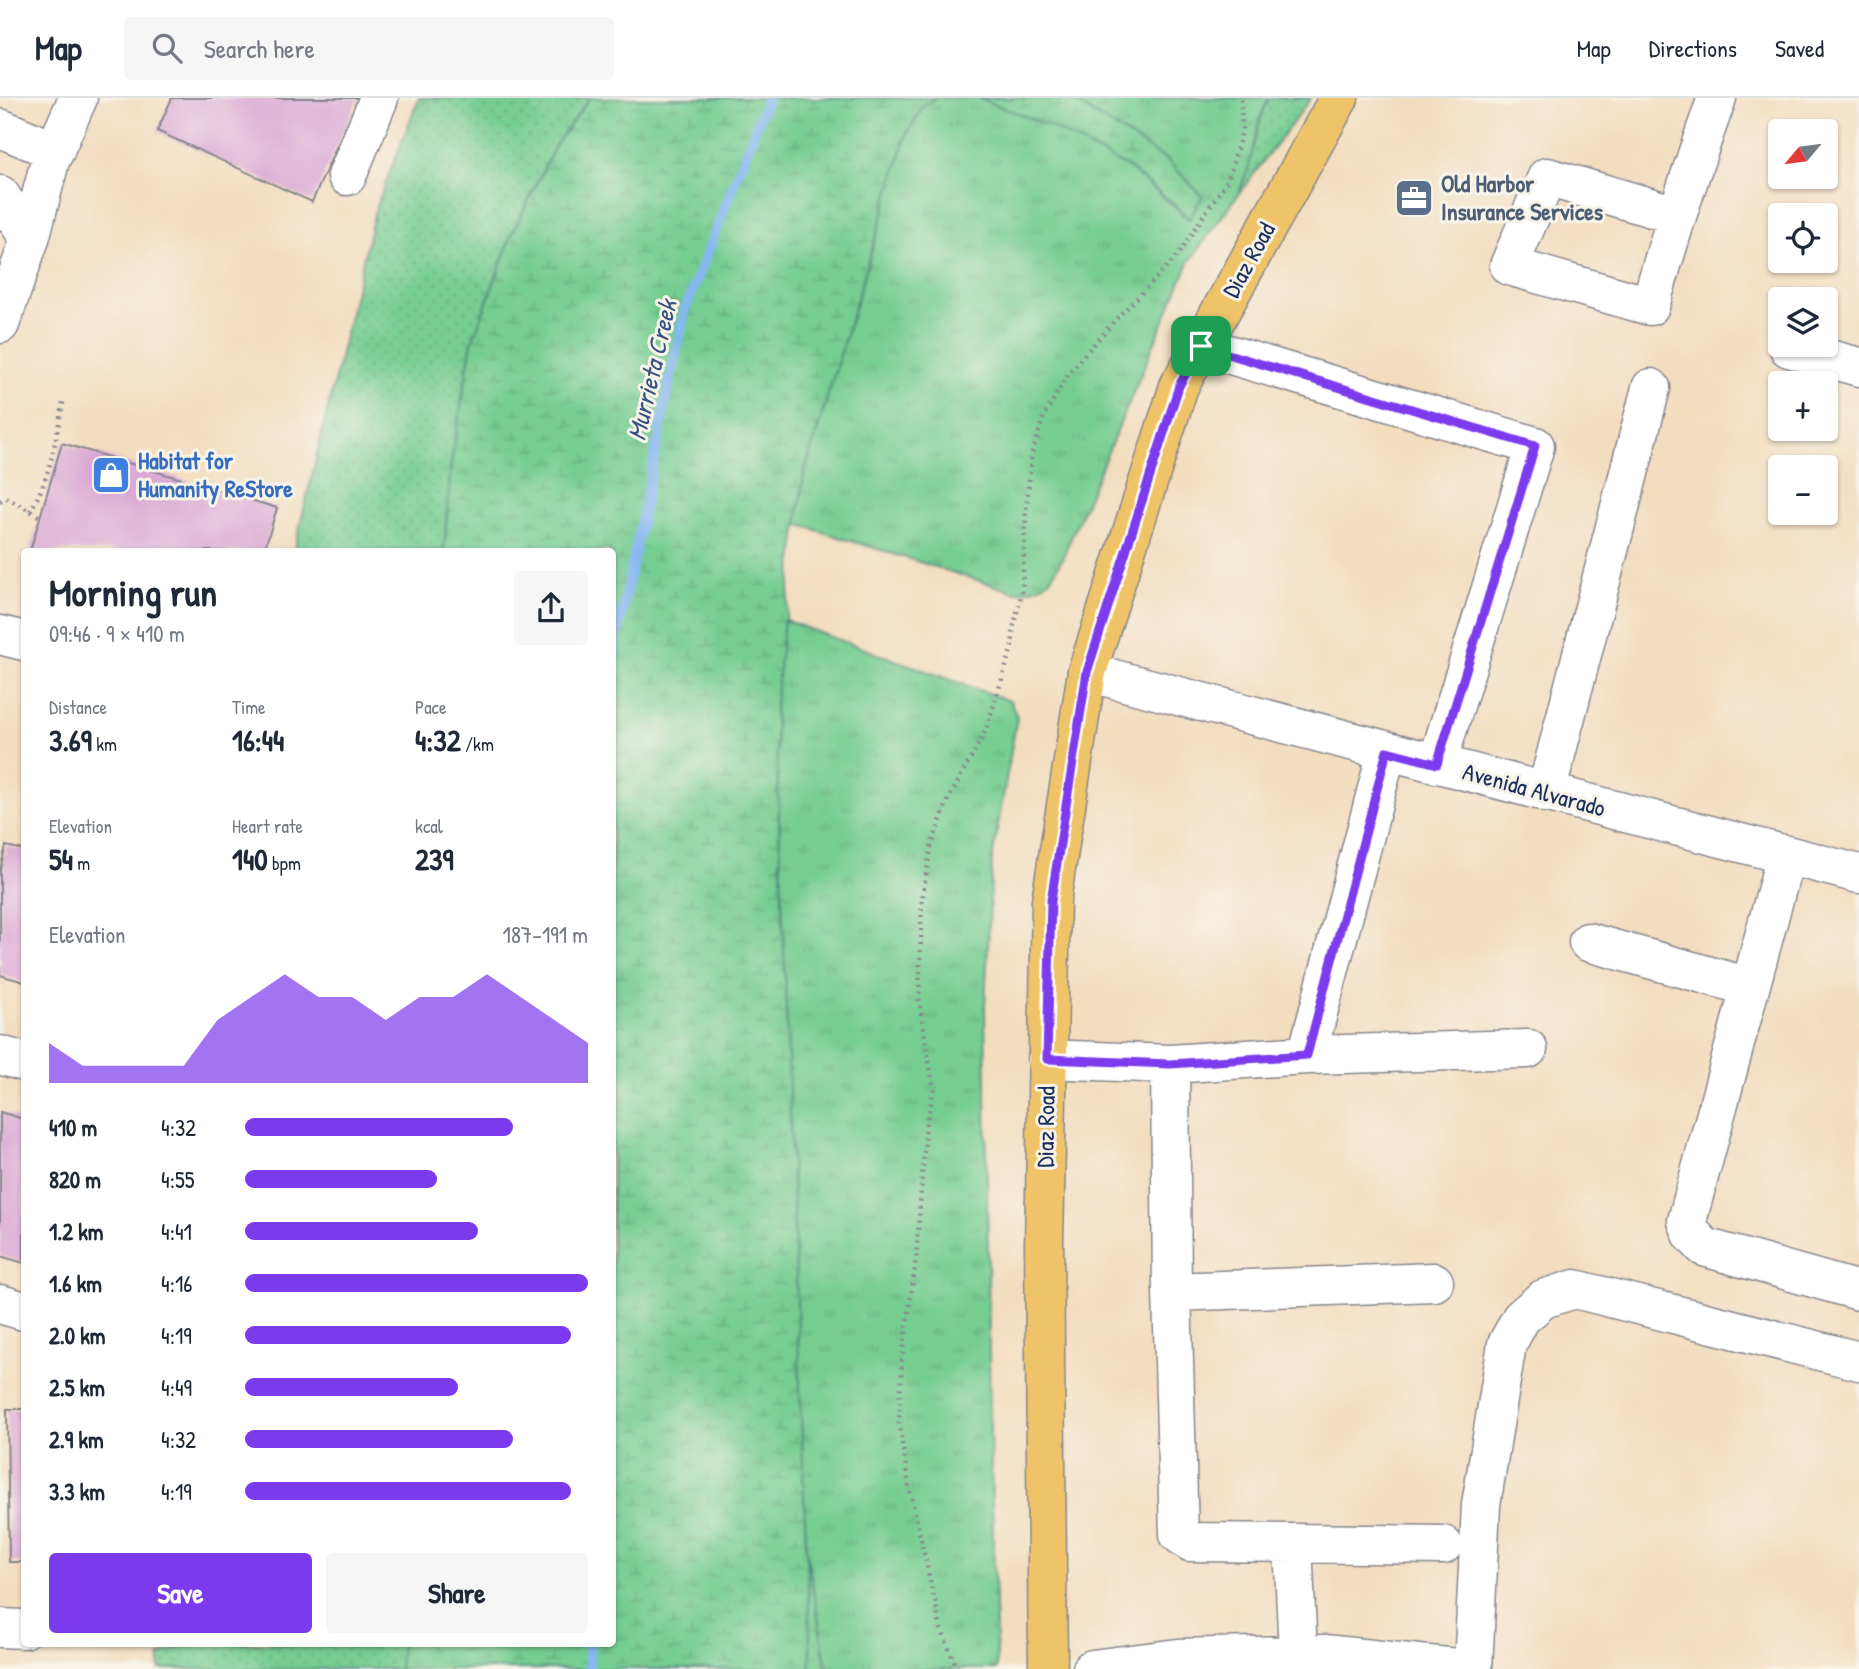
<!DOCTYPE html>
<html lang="en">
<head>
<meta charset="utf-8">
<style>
  body { margin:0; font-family:"Patrick Hand",sans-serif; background:#f6f6f7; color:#1f2937; height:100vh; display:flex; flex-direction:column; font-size:26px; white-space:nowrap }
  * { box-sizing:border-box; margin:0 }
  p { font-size:23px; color:#747a83 }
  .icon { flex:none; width:38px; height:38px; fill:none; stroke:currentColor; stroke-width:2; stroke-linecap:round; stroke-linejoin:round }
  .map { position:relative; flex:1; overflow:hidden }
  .details { position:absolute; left:21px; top:450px; width:595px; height:1099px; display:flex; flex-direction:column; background:#fff; border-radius:7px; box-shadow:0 2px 5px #0004 }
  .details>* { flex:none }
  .needle { width:46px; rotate:241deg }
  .fabs { position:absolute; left:1768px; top:21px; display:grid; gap:14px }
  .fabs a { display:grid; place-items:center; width:70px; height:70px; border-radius:7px; background:#fff; box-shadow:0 2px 5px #0004; font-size:35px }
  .pin { position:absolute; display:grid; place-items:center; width:60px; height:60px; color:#fff; margin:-30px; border-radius:14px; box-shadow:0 4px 10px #0006 }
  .round { display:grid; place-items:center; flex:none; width:74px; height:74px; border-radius:7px; background:#f6f6f7 }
  .overview { display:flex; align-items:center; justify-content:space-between; height:119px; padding:0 28px }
  h1 { font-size:38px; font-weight:700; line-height:52px }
  .figures { display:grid; grid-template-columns:repeat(3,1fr); gap:10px; height:119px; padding:7px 28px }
  .figures div { display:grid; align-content:center }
  .figures b { font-size:30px; font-weight:700 }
  .figures small { font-size:19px; font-weight:400 }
  .figures p { font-size:19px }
  .chart { height:196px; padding:14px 28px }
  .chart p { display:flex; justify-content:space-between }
  .chart svg { width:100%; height:126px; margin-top:7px; fill:#7c3aed; opacity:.7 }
  .primary-button { display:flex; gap:14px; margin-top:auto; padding:14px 28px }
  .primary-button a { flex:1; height:80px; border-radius:7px; background:#7c3aed; color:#fff; font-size:28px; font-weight:700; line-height:80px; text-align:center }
  .primary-button a+a { background:#f6f6f7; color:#1f2937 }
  ul { padding:0 28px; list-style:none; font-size:23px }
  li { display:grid; grid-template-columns:112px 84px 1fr; align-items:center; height:52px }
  li i { height:18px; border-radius:9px; background:#7c3aed }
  header { display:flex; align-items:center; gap:42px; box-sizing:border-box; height:98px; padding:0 35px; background:#fff; border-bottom:2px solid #e0e1e3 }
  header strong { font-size:33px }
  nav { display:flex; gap:38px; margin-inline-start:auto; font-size:24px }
  .search { width:490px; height:63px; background:#f6f6f7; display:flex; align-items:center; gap:18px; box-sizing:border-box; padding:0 24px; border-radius:7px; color:#747a83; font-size:26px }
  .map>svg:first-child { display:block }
  .grass { fill:url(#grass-dots); stroke:#487e78; stroke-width:2 }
  .wetland { fill:url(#wetland-marsh); stroke:#487e78; stroke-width:2 }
  .park { fill:url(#park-tufts); stroke:#487e78; stroke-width:2 }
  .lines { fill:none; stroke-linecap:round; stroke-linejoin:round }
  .stream { stroke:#85b7f1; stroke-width:10 }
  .building { fill:#daa9d5 }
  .minor-casing { stroke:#87868e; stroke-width:41 }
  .major-casing { stroke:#87868e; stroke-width:41 }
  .path { stroke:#87868e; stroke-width:4.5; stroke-dasharray:2 5; stroke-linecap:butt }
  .minor { stroke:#fff; stroke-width:38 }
  .major { stroke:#efc469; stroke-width:38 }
  .route-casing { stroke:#fff; stroke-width:14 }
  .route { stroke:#7c3aed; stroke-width:9 }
  .labels { text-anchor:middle; stroke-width:6; stroke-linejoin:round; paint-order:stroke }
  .service-label { font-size:24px; font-weight:bold; fill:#4e5e75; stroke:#f7f3e8; text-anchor:start }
  .street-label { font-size:24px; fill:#1b2f5e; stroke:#f7f3e8 }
  .shop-label { font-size:24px; font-weight:bold; fill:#366cbe; stroke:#f7f3e8; text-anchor:start }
  .water-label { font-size:26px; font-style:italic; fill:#365183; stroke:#f7f3e8 }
</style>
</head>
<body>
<header>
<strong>Map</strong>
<div class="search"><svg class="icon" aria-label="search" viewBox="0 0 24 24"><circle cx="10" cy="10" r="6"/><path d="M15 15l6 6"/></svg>Search here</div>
<nav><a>Map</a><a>Directions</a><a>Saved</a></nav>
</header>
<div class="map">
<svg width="1859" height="1571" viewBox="0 0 1859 1571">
  <defs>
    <pattern id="grass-dots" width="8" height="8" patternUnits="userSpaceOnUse" patternTransform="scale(1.75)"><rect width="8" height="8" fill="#76cd92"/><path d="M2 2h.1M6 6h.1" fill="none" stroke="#66b080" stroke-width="1.8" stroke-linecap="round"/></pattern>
    <pattern id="wetland-marsh" width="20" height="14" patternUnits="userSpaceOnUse" patternTransform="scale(1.75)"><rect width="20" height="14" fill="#76cd92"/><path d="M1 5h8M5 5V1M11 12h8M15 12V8" fill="none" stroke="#66b080"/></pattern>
    <pattern id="park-tufts" width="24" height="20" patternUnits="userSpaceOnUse" patternTransform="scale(1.75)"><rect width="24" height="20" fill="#76cd92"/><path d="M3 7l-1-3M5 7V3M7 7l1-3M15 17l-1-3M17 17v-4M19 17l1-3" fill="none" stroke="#66b080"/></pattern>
  </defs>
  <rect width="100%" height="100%" fill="#f7f3e8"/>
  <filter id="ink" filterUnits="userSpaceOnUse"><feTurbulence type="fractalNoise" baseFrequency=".0143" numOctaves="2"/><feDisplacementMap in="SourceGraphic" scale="14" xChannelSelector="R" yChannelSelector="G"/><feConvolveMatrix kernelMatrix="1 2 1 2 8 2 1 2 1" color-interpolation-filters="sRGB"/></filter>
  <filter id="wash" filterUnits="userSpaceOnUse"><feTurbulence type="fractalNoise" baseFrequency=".00686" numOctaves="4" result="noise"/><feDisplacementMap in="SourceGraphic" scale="28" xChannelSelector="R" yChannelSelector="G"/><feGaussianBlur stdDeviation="1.57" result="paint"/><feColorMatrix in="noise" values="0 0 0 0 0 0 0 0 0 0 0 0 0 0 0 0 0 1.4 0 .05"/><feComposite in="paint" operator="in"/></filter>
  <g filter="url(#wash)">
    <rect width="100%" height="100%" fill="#f3ddbf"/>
    <path class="grass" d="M419 0H590L556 46 512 136 472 244 451 366 444 453H294L375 112Z
      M1269 0H1311L1238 97C1250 65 1254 31 1269 0Z
      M806 1450 827 1571H811Z
      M188 1545H401L399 1571H160V1558Z"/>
    <path class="wetland" d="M590 0H936L924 7 907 36 804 376 775 608 811 1571H399L401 1545H612V453H444L451 366 472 244 512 136 556 46Z
      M978 0H1069L1167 62 1204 99 1189 121 1175 107 1129 70Z"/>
    <path class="park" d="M936 0H978L1047 27 1129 70 1189 121 1203 99 1167 62 1069 0H1269L1260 20 1249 68 1238 97 1189 164 1062 461C1047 488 1046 489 1015 494L797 426 804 376 907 36 924 7Z
      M784 522 1010 603 1017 619 992 762 985 908 990 1334 997 1571H827L806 1450 775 608Z"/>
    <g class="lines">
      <path class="stream" d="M612 563 685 212 767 0
        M589 1571V1545"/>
    </g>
    <g id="blocks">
      <path class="building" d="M172 0H356L358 1 312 104 157 33Z
        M62 345 277 410 264 453H30Z
        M6 748 24 752V884L0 877V771Z
        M0 1014 24 1021V1165L0 1158Z
        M7 1311H24V1464H9Z"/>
    </g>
  </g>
  <g filter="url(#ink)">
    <use href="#blocks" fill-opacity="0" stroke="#87868e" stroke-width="2"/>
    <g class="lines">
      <g class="minor-casing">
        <path id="minor" d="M0 30 55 53
          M347 78 379 0
          M0 97 30 141
          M1676 117 1547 79 1509 168 1650 208C1670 138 1692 69 1717 0
          M0 226 30 141 50 63 78 0
          M1201 248 1535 348 1437 666
          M1789 250 1859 269
          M0 537 24 543
          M1087 574 1859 776
          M1546 695 1651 290
          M1786 757 1687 1123 1692 1136 1704 1149 1859 1193
          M1588 844 1750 889
          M0 957 24 964
          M1307 957 1528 951
          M1047 961 1170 966
          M1172 1194 1434 1184
          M0 1206 24 1213
          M1293 1445 1443 1447
          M0 1530 24 1531
          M1298 1557 1293 1445 1190 1444 1179 1436 1172 1194 1170 966 1307 957 1387 653
          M1092 1571 1178 1560 1324 1556 1466 1571
          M1473 1571 1481 1407 1507 1246 1521 1220 1543 1201 1575 1191 1859 1263"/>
      </g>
      <g class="major-casing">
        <path id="major" d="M1048 1571 1044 1146 1051 803 1087 574 1179 288 1339 0"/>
      </g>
      <path class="path" d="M0 403 7 400 40 419
        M30 413C51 381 56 337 64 300
        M957 1571 941 1531 909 1388 899 1327 902 1262 916 1161 926 1026 934 992 919 903 922 802 930 752 948 702 986 632 1012 549 1014 527 1022 494 1026 412 1032 355 1044 318 1070 273 1119 218 1174 162 1228 81 1242 33 1241 0"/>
      <use href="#minor" class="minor"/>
      <use href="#major" class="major"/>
    </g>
  </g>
  <g class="lines" filter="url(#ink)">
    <g class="route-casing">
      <path id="route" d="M1201 248 1535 348 1437 666 1387 653 1307 957 1170 966 1047 961 1051 803 1087 574 1179 288Z"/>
    </g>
    <use href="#route" class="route"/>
  </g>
  <defs>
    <g id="office-square" transform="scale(2.0125)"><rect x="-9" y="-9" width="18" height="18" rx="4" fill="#5c6f8a" stroke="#f7f3e8"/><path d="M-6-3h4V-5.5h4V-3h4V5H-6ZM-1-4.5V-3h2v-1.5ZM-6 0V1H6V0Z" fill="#fff"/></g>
    <g id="shop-square" transform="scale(2.0125)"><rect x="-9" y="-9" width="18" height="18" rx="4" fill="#3f7fe0" stroke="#f7f3e8"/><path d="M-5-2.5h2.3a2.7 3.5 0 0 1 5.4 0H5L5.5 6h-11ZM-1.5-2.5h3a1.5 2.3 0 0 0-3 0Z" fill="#fff"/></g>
  </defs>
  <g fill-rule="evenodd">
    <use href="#office-square" x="1414" y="100"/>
    <use href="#shop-square" x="111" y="377"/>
  </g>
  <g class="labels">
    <g class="service-label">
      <text x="1441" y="94">Old Harbor<tspan x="1441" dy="28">Insurance Services</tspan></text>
    </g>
    <g class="street-label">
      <text transform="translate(1249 162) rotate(-61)" y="8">Diaz Road</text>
      <text transform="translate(1534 692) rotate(15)" y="8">Avenida Alvarado</text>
      <text transform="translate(1046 1029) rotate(-89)" y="8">Diaz Road</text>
    </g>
    <g class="shop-label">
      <text x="138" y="371">Habitat for<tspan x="138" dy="28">Humanity ReStore</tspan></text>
    </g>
    <g class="water-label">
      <text transform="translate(652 272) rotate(-77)" y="9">Murrieta Creek</text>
    </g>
  </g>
</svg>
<div class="fabs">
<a><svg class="needle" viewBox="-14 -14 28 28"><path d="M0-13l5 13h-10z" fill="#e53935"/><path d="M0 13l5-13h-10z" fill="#747a83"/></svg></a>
<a><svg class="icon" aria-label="locate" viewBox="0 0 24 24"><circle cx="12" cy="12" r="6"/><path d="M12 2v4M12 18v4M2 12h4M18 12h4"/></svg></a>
<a><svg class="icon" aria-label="layers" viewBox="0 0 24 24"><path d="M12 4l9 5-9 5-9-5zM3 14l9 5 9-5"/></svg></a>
<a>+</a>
<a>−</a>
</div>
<div class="pin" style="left:1201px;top:248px;background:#1e9e55"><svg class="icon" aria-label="arrive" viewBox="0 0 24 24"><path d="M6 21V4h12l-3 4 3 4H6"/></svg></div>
<section class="details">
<div class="overview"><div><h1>Morning run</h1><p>09:46 · 9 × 410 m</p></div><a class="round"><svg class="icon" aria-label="share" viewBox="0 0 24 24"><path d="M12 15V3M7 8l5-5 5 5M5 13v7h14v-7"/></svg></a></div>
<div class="figures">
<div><p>Distance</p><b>3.69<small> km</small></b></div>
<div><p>Time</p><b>16:44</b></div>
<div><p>Pace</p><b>4:32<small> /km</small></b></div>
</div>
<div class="figures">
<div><p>Elevation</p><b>54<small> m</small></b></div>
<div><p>Heart rate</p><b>140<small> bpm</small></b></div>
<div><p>kcal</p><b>239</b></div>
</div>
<div class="chart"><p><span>Elevation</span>187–191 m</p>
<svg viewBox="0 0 160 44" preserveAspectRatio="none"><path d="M0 44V30L10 38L20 38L30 38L40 38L50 22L60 14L70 6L80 14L90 14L100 22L110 14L120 14L130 6L140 14L150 22L160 30V44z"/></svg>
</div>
<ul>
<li><b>410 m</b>4:32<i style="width:78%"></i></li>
<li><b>820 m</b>4:55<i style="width:56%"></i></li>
<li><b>1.2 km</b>4:41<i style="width:68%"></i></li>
<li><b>1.6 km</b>4:16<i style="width:100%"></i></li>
<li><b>2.0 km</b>4:19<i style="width:95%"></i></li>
<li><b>2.5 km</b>4:49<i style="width:62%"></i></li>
<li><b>2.9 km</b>4:32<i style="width:78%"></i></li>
<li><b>3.3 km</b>4:19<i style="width:95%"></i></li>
</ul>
<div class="primary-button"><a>Save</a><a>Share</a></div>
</section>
</div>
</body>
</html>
